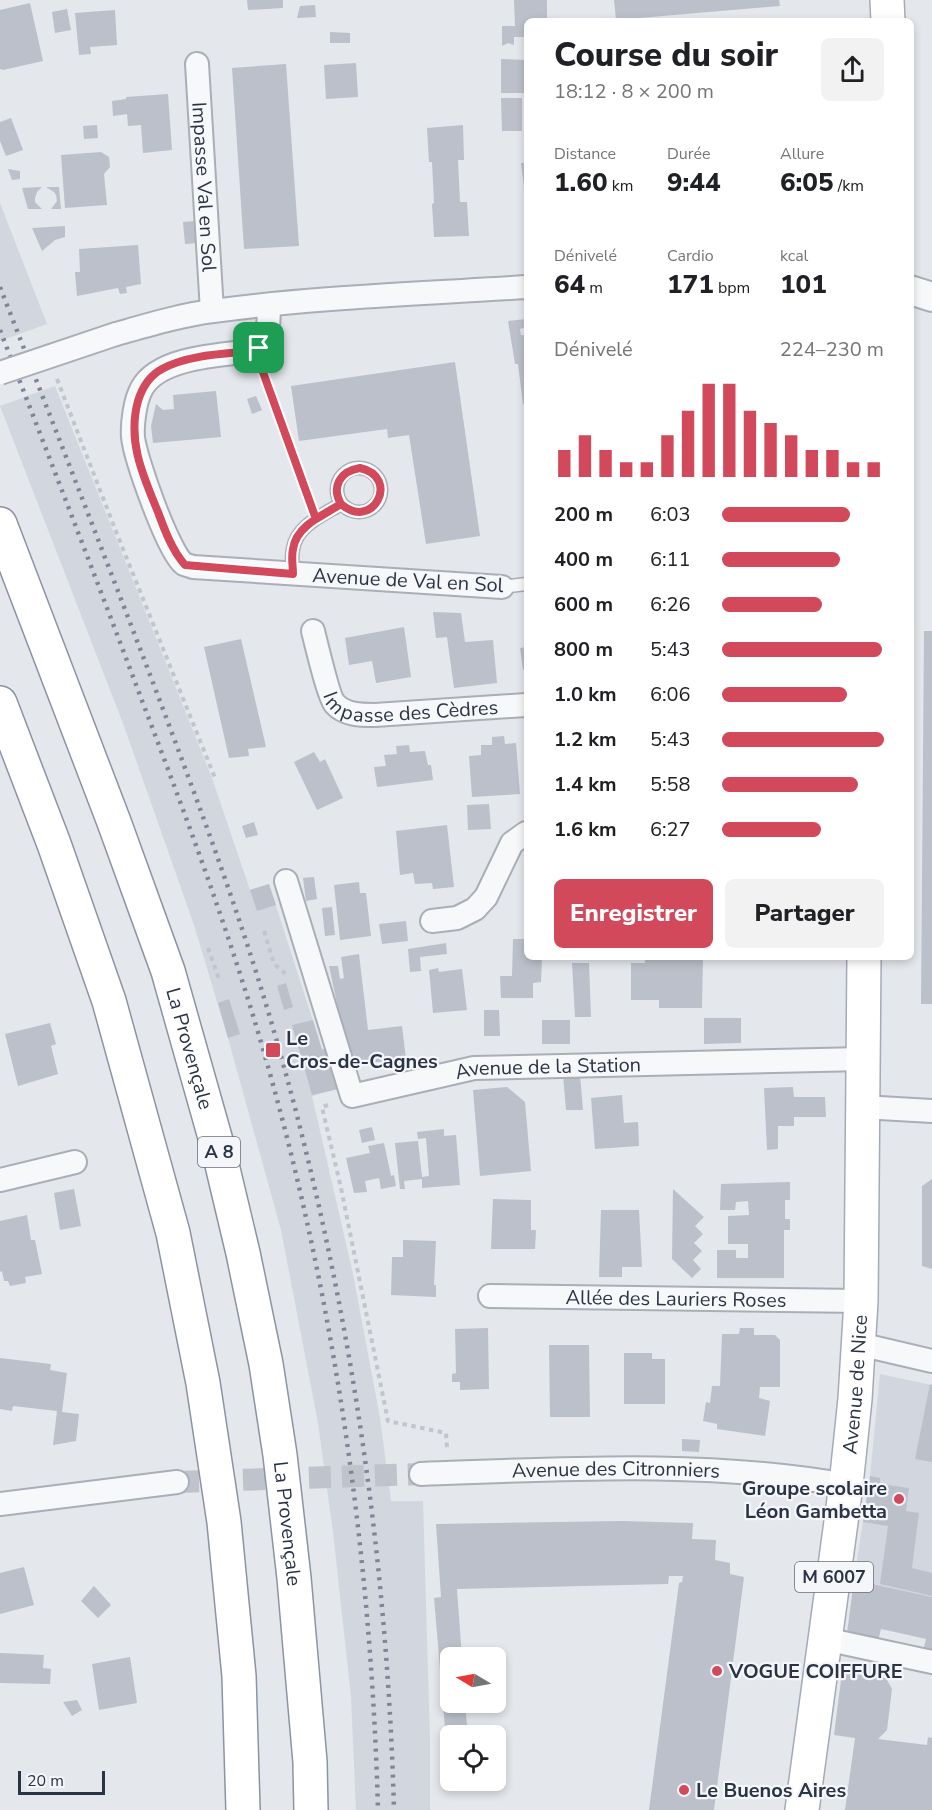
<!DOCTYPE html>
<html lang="fr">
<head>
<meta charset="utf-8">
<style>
  body { margin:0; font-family:"Nunito Sans",sans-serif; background:#f2f2f2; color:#202124; height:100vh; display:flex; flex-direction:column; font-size:22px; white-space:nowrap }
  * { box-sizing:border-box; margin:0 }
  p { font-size:20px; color:#757577 }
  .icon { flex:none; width:33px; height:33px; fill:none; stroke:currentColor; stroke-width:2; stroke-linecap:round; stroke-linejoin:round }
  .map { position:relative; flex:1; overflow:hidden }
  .details { position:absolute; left:524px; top:18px; width:390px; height:942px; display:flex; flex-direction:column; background:#fff; border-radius:9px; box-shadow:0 3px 9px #0003 }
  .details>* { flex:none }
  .needle { width:39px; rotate:280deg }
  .fabs { position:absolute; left:440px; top:1647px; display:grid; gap:12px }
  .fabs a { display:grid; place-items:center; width:66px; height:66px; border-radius:9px; background:#fff; box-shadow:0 3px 9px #0003; font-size:30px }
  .scale { position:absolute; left:18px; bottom:15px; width:87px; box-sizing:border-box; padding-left:6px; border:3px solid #2b3445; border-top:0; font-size:16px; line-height:21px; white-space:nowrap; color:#2b3445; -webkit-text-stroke:4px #f4f6f9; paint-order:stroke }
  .pin { position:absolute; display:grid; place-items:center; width:51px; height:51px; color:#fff; margin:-26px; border-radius:12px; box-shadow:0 3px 9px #0006 }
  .round { display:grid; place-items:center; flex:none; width:63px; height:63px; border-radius:9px; background:#f2f2f2 }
  .headline { display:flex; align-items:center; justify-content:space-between; height:102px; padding:0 30px }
  h1 { font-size:33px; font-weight:800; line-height:45px }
  .metrics { display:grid; grid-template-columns:repeat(3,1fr); gap:9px; height:102px; padding:6px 30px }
  .metrics div { display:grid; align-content:center }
  .metrics b { font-size:26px; font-weight:800 }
  .metrics small { font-size:16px; font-weight:400 }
  .metrics p { font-size:16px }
  .chart { height:168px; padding:12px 30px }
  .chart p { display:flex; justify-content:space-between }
  .chart svg { width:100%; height:108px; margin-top:6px; stroke:#d1495b; stroke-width:6 }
  .primary-button { display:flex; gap:12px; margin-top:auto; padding:12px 30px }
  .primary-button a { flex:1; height:69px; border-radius:9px; background:#d1495b; color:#fff; font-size:24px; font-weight:800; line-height:69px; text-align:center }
  .primary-button a+a { background:#f2f2f2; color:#202124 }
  ul { padding:0 30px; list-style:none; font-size:20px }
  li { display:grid; grid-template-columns:96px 72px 1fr; align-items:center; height:45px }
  li i { height:15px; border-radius:8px; background:#d1495b }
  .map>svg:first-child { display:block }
  .built { fill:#d2d6de }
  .building { fill:#bbc0ca }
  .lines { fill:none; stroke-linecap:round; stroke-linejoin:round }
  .minor-tunnel { stroke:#bfc3cb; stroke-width:22; stroke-dasharray:22 11; stroke-linecap:butt }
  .service-casing { stroke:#a9aeb7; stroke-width:15 }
  .minor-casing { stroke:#a9aeb7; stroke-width:26 }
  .tertiary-casing { stroke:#a9aeb7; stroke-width:32 }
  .primary-casing { stroke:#a3abb8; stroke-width:36 }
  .motorway-casing { stroke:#8b94a3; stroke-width:36 }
  .path { stroke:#c2c5cb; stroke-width:4; stroke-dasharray:4.5 4.5; stroke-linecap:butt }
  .service { stroke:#f7f8fa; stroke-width:12 }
  .minor { stroke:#f7f8fa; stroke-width:22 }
  .tertiary { stroke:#f7f8fa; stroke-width:28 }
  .primary { stroke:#fff; stroke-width:33 }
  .motorway { stroke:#fff; stroke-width:33 }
  .rail { stroke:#7d8696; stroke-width:4.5; stroke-dasharray:3 6; stroke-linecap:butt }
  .minor-bridge-casing { stroke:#a9aeb7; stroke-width:26; stroke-linecap:butt }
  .minor-bridge { stroke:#f7f8fa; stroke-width:22 }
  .route-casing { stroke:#fff; stroke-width:12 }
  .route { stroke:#d1495b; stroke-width:8 }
  .poi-dot { fill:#d1495b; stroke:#f4f6f9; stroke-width:2 }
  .labels { text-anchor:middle; stroke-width:4.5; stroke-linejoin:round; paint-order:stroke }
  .shield { fill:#f4f6f9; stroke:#676e7b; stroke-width:1.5 }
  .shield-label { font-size:18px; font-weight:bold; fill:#2b3445 }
  .street-label { font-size:20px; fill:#2b3445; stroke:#f4f6f9 }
  .poi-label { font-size:20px; font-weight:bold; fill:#2b3445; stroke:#f4f6f9; text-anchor:start }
</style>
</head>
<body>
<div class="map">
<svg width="932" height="1810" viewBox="0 0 932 1810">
  <rect width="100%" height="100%" fill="#e4e7ec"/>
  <path class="built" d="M0 203 47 324 0 341Z
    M55 386 212 778 250 890 269 884 322 1049 326 1048 338 1089 312 1096 353 1274 380 1418 391 1501H423L430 1740V1810H356L351 1697 333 1532 318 1423 281 1230 228 1038 194 925 124 726 0 406Z
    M880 1374 932 1385V1597L854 1580 870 1476Z"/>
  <path class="building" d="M247 0H283V8L248 10Z
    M514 0H547V21H526V37H514V45L508 43 502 46V26H515Z
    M614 0H779L780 6 616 20Z
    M30 3 43 61 3 70 0 69V10Z
    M315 5 316 17 297 18 300 6Z
    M67 9 71 30 55 33 52 12Z
    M115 10 117 45 90 47 91 54 79 55 75 13Z
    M330 32 350 33V43H330Z
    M501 59 526 60V93H501Z
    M356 63 358 97 326 99 324 65Z
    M286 64 299 246 244 249 232 68Z
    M168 94 172 150 143 153 141 125 128 126 127 114 113 116 112 101 126 99V97Z
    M501 98H522V131H502Z
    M11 118 23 150 6 156 0 141V122Z
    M97 125 98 138 84 139 83 126Z
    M463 125 464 160H458L460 202H467L469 236 434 237 432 204 434 203 432 162H429L427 128Z
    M101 152 109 157 110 167 104 174 107 205 65 208 61 155Z
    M521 163H526V194H525Z
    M8 169 20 171V179L12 180Z
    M42 187 37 192 35 198V202L42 209H28L22 188Z
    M46 187H59L61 209H51L57 201 56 195 54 192Z
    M195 221 197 243 185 244 183 222Z
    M65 226V237L55 240 42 251 32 228Z
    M138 245 141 284 126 287 127 293 120 294 118 288 77 296 75 272H80L79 249Z
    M526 319V327L520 329 521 335H526V404H523L518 364H515L508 321Z
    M455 362 480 536 426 544 409 435 388 438 387 429 299 441 291 386Z
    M216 391 221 437 153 443 151 426 156 404 163 410 174 409 173 395Z
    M256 396 262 410 252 414 247 399Z
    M433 612 461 613 465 642 493 640 497 683 454 688 447 637 436 638Z
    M404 627 411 677 376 683 372 661 349 665 345 638Z
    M924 631H932V1004H921Z
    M241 639 266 747 248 749 249 756 229 758 204 647Z
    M526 647V669L523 670 520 648Z
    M504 736 505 744 516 743 520 794 472 797 469 756 481 755V745H492V737Z
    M409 745 410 752 425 751 428 765H431L433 780 377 787 374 767 386 766 384 755 397 754 396 746Z
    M314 752 320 762 325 759 343 798 317 810 294 762Z
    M489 804 491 829 468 830 467 805Z
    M254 822 258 835 246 838 242 826Z
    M447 825 454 887 433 889 432 883 415 884 413 873 400 875 396 831Z
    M314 877 317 899 306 901 303 878Z
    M359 882 360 893H366L371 936 340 940 334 885Z
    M269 884 276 905 257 911 250 890Z
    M332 907 335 935 325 936 322 908Z
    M406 921 408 941 382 944 379 924Z
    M513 939H526V957H542L541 982 533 983V998H501L500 976H512Z
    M446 943 447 954 420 957 421 971 410 972 408 949Z
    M359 954 368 1030 402 1026 406 1059 350 1065 329 966H338L340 979 344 978 341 957Z
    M645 957H703L702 1008H659V1000H631V963H645Z
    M572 963H589L591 1017H575Z
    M438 968 439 972 462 969 467 1010 433 1013 429 970Z
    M286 983 293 1007 284 1010 277 986Z
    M229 999 240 1034 228 1038 218 1003Z
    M484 1010H499L500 1036H484Z
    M704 1018H741V1043L704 1044Z
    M313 1020 322 1050 326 1048 338 1089 312 1095 292 1025Z
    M542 1020H570V1044H542Z
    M50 1023 56 1044 51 1046 58 1074 18 1086 5 1034Z
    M563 1075H580L583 1110H566Z
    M507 1087 525 1102 531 1171 480 1176 473 1090Z
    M793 1087 794 1097H825L826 1117H794V1126H778V1149L767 1150 764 1088Z
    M622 1095 624 1123 638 1122 639 1146 595 1149 591 1098Z
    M372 1127 375 1140 362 1143 359 1130Z
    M444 1129V1136L456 1135 460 1185 422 1188V1179L404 1181 405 1189H400L395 1143 418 1141 422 1177 429 1176 426 1138 418 1139 417 1132Z
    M384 1143 391 1176 394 1175 396 1186 381 1189 379 1178 365 1181 367 1192 354 1193 346 1158 370 1153 368 1146Z
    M932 1179V1269L922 1266V1186Z
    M790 1182V1200H785V1219H790V1230H784V1278H717V1250H736V1258H748V1244H728V1216L749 1215 748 1201 736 1202 735 1210H720L721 1184Z
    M74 1189 81 1226 60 1230 54 1193Z
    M673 1189 704 1217 695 1226 703 1234 694 1243 702 1251 693 1260 701 1269 692 1278 672 1259Z
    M493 1199 531 1200V1230H536L535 1249H491Z
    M601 1210H639L642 1267H622V1277H599Z
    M27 1215 31 1240H35L42 1274 25 1277 26 1283 10 1286 8 1281H4L2 1271 0 1272V1221Z
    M403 1240 436 1241 434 1285H436V1297L391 1295 392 1257H403Z
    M488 1328 489 1389 460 1390V1382H452V1374L456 1373 455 1329Z
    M740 1328H754V1335H775L780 1340V1387H760L759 1398 770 1401 765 1436 717 1429V1424L703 1421 706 1402 710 1403 712 1386H720L722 1334H739Z
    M549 1345H589L590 1417H550Z
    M624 1353H652V1359H665V1404H624Z
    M0 1358 51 1364 50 1370 67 1373 62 1412 79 1414 76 1441 53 1445 57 1411 13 1406 12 1411 0 1409Z
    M930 1384 932 1385V1462L915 1459Z
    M682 1439 700 1440 699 1452 682 1451Z
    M870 1476 880 1478V1484L909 1488 906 1511 919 1513 912 1568 932 1573V1596L880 1584 888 1526 863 1522Z
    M622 1521 693 1523 692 1539 716 1540 715 1560 730 1563V1574L744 1577 714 1810H649L679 1583 682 1582 683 1576H669L668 1584 457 1589 462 1658H450V1702H465L468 1736H450V1740H446L434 1598 441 1597 436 1524Z
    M24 1567 34 1605 0 1614V1573Z
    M854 1580 932 1597V1653L923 1651 926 1639 904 1634 881 1629 878 1641 847 1633Z
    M94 1586 111 1605 98 1618 81 1601Z
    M0 1653 44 1655 43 1668 51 1669 50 1684 0 1683Z
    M130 1657 137 1703 99 1710 92 1664Z
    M842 1672 886 1678 892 1689 887 1730 878 1739 927 1745 928 1737 932 1738V1810H845L855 1738 834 1735Z
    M77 1700 82 1710 72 1716 63 1702Z"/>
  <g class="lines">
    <path class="minor-tunnel" d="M177 1482 421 1474"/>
    <g class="service-casing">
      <path id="service" d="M337 490a22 22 0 1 1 44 0a22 22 0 1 1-44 0Z
        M293 574C293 566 291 557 293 549 296 526 323 515 341 504
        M502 587 526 584"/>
    </g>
    <g class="minor-casing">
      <g id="minor">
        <path id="s1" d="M197 64 212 311"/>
        <path d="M269 305C268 324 271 343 252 351 221 355 159 357 142 388 135 400 132 424 133 437 135 458 169 554 184 564 186 565 191 566 193 567L502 587"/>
        <path d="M116 334C148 325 181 315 213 311 317 297 422 294 526 287"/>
        <path id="s2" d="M313 631C316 643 329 698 335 704 345 715 361 715 375 715L526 705"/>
        <path id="s3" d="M286 881 352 1096 474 1068 863 1059"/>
        <path d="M432 921 457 918 475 909 486 897 512 843 526 833"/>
        <path d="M862 1107 932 1111"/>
        <path d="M0 1180 75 1162"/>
        <path id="s4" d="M490 1296 861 1301"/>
        <path d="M859 1344 932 1361"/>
        <path id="s5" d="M421 1474C563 1469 706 1460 846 1485"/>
        <path d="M0 1504 177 1482"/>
        <path d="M825 1639 932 1662"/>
      </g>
    </g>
    <g class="tertiary-casing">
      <path id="tertiary" d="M910 290 932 297"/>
    </g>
    <g class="primary-casing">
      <g id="primary">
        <path d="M887 0 888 21"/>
        <path id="s6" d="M802 1810 846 1485 855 1399 861 1301 864 957"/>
      </g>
    </g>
    <g class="motorway-casing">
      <g id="motorway">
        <path id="s7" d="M0 524 114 822 168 971 218 1148 243 1253 266 1364 280 1455 294 1578 310 1762 311 1810"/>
        <path d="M0 703 54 844 109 1001 173 1233 203 1383 224 1522 239 1676 243 1810"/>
      </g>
    </g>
    <path class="path" d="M263 372 310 500
      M57 379 117 534 215 778
      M264 931 274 964 286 974
      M208 948 219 979
      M328 1105 322 1107 341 1188 388 1421 446 1433 447 1448"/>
    <use href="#service" class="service"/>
    <use href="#minor" class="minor"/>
    <use href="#tertiary" class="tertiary"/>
    <use href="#primary" class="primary"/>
    <use href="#motorway" class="motorway"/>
    <path class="rail" d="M0 287C51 418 102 549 152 680 198 802 244 924 279 1049 349 1297 387 1552 394 1810
      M0 330C47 452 95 575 141 698 186 816 230 934 265 1056 335 1301 371 1555 378 1810"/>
    <g class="minor-bridge-casing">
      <path id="minor-bridge" d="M0 373 116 334"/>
    </g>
    <use href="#minor-bridge" class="minor-bridge"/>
  </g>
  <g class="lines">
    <g class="route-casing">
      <path id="route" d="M259 348 252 351C223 354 187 355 162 369 149 376 142 388 138 401 127 441 143 476 158 512 165 531 172 550 185 565L293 574C293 566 291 557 293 549 296 526 323 515 341 504 331 487 340 471 360 468 401 477 373 532 341 504L316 519 260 364 259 348"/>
    </g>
    <use href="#route" class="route"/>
  </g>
  <g class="poi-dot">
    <rect x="265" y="1042" width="16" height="16" rx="3"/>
    <circle cx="899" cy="1499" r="6"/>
    <circle cx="717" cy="1671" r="6"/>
    <circle cx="684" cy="1790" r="6"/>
  </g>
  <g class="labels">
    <g class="shield">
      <rect x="198" y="1137" width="42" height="30" rx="4.5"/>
      <rect x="795" y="1562" width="78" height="30" rx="4.5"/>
    </g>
    <g class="shield-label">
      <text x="219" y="1158">A 8</text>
      <text x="834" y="1583">M 6007</text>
    </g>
    <g class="street-label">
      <text dy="7" stroke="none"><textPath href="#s1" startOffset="123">Impasse Val en Sol</textPath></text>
      <text transform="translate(408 580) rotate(3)" y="7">Avenue de Val en Sol</text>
      <text dy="7" stroke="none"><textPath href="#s2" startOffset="153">Impasse des Cèdres</textPath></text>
      <text dy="7" stroke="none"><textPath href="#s7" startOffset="558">La Provençale</textPath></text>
      <text dy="7" stroke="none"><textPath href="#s3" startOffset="424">Avenue de la Station</textPath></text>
      <text dy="7" stroke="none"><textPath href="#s4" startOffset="186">Allée des Lauriers Roses</textPath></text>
      <text dy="7" stroke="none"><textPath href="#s6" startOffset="429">Avenue de Nice</textPath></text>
      <text dy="7" stroke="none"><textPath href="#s5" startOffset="195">Avenue des Citronniers</textPath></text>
      <text dy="7" stroke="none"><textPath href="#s7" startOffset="1044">La Provençale</textPath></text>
    </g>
    <g class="poi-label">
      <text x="286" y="1045">Le<tspan x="286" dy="23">Cros-de-Cagnes</tspan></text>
      <text x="887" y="1495" text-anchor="end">Groupe scolaire<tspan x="887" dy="23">Léon Gambetta</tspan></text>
      <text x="729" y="1678">VOGUE COIFFURE</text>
      <text x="696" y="1797">Le Buenos Aires</text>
    </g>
  </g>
</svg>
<div class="fabs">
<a><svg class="needle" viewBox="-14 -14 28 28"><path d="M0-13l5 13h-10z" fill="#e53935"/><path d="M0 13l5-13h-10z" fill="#757577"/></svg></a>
<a><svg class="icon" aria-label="locate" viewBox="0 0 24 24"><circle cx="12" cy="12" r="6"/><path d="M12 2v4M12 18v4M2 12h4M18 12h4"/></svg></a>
</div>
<div class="scale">20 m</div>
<div class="pin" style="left:259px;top:348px;background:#1e9e55"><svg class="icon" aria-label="arrive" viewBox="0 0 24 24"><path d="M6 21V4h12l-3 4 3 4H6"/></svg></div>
<section class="details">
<div class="headline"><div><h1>Course du soir</h1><p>18:12 · 8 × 200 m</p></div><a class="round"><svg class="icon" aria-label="share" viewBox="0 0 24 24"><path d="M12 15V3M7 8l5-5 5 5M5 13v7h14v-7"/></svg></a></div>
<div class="metrics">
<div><p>Distance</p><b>1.60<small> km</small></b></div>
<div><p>Durée</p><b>9:44</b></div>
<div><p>Allure</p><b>6:05<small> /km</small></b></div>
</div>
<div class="metrics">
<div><p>Dénivelé</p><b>64<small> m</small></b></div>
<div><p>Cardio</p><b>171<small> bpm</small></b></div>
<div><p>kcal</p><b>101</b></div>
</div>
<div class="chart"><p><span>Dénivelé</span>224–230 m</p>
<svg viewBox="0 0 160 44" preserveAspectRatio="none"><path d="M5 44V33M15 44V27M25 44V33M35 44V38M45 44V38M55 44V27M65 44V17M75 44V6M85 44V6M95 44V17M105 44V22M115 44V27M125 44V33M135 44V33M145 44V38M155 44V38"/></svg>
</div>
<ul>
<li><b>200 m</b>6:03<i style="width:79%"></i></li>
<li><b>400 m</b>6:11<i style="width:73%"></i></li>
<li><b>600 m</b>6:26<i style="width:62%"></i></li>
<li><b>800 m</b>5:43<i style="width:99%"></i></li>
<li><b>1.0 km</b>6:06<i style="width:77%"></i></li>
<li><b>1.2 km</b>5:43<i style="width:100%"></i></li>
<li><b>1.4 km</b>5:58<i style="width:84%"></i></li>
<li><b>1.6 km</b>6:27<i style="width:61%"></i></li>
</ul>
<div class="primary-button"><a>Enregistrer</a><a>Partager</a></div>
</section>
</div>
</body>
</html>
